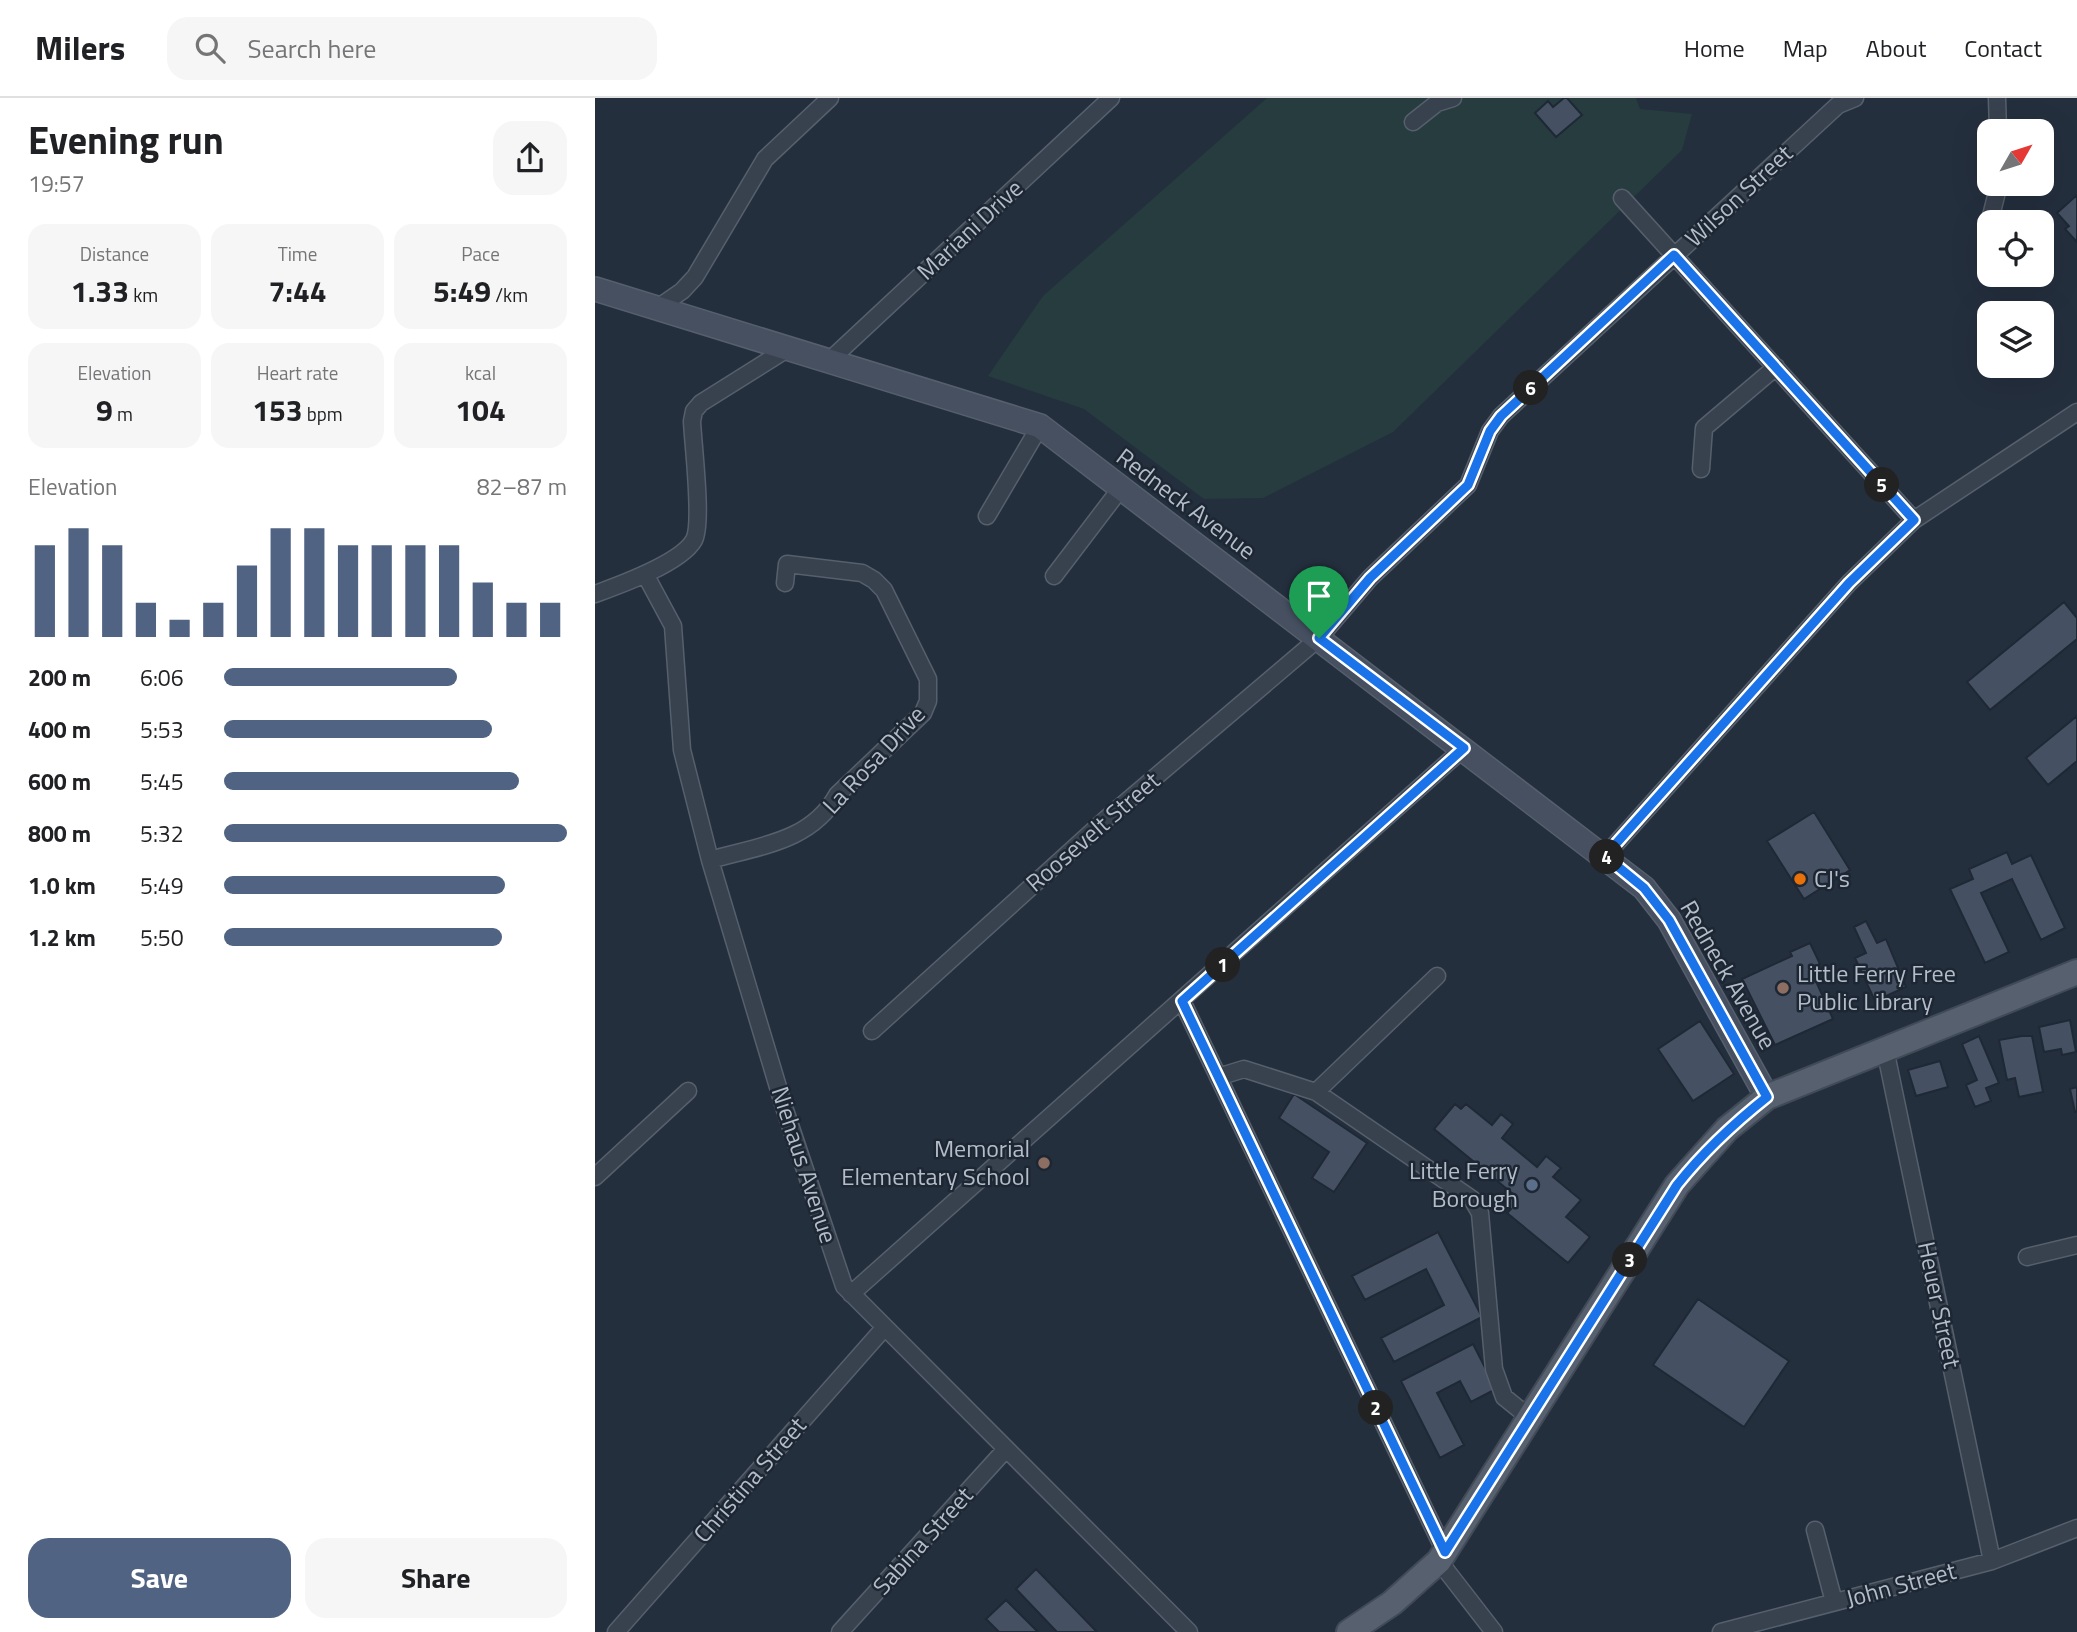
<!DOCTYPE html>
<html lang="en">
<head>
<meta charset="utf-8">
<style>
  body { margin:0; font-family:"Titillium Web",sans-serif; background:#f6f6f6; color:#202124; height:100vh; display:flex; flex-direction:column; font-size:26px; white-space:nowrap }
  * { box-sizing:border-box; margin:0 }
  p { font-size:23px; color:#757577 }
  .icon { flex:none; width:38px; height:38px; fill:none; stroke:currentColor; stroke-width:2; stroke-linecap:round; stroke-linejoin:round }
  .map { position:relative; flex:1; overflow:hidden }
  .drawer { display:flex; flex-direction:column; background:#fff; width:595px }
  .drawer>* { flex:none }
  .needle { width:46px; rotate:51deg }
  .fabs { position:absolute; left:1382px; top:21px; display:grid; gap:14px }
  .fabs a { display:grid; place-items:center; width:77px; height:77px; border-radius:14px; background:#fff; box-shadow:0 7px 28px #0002; font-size:35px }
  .pin { position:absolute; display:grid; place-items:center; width:60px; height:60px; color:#fff; margin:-72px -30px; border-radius:50% 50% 50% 0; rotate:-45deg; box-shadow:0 0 7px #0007 }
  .pin .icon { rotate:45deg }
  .km { position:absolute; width:35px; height:35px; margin:-18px; border-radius:50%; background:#222; color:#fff; font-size:19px; line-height:35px; text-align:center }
  .round { display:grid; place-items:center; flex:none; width:74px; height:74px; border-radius:21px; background:#f6f6f6 }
  .overview { display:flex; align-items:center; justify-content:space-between; height:119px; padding:0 28px }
  h1 { font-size:38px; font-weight:700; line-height:52px }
  .figures { display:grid; grid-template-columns:repeat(3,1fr); gap:10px; height:119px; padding:7px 28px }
  .figures div { display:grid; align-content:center; border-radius:18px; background:#f6f6f6; text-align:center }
  .figures b { font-size:30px; font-weight:700 }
  .figures small { font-size:19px; font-weight:400 }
  .figures p { font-size:19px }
  .chart { height:196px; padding:14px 28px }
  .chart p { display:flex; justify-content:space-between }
  .chart svg { width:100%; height:126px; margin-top:7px; stroke:#506383; stroke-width:6 }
  .action { display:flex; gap:14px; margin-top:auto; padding:14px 28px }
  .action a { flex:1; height:80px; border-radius:21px; background:#506383; color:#fff; font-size:28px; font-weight:700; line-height:80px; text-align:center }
  .action a+a { background:#f6f6f6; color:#202124 }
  ul { padding:0 28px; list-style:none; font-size:23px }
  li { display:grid; grid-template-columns:112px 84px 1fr; align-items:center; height:52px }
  li i { height:18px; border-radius:9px; background:#506383 }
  header { display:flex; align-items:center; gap:42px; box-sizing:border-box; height:98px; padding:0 35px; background:#fff; border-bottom:2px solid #e0e0e0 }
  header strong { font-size:33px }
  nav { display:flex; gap:38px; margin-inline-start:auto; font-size:24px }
  .search { width:490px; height:63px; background:#f6f6f6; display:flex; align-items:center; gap:18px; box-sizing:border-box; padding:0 24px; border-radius:21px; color:#757577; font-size:26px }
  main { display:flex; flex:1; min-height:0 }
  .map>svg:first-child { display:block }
  .green { fill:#263c3f }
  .building { fill:#455162; stroke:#1f2835; stroke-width:2 }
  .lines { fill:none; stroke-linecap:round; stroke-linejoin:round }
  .street-casing { stroke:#565f6c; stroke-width:19 }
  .secondary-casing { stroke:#565f6c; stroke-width:26 }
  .primary-casing { stroke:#414a57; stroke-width:28 }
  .street { stroke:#38414e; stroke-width:16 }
  .secondary { stroke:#465061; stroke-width:23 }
  .primary { stroke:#56606e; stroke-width:24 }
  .route-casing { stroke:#fff; stroke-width:14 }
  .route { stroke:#1a73e8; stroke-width:9 }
  .food-dot { fill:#e8710a; stroke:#1d2633; stroke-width:2.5 }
  .education-dot { fill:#8d6e63; stroke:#1d2633; stroke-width:2.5 }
  .service-dot { fill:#5c6f8a; stroke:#1d2633; stroke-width:2.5 }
  .labels { text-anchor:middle; stroke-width:5; stroke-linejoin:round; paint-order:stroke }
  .street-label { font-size:24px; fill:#b4bcc9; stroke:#1d2633 }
  .poi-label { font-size:24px; fill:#b4bcc9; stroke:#1d2633; text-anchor:start }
</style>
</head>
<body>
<header>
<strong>Milers</strong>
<div class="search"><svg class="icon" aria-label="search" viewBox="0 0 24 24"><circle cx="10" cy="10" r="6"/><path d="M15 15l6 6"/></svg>Search here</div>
<nav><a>Home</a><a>Map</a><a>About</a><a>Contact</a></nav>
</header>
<main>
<section class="drawer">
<div class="overview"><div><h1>Evening run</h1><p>19:57</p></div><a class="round"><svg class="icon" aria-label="share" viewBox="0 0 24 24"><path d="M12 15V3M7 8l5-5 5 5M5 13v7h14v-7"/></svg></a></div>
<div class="figures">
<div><p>Distance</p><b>1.33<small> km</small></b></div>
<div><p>Time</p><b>7:44</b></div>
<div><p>Pace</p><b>5:49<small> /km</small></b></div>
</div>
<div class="figures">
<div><p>Elevation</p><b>9<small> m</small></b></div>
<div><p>Heart rate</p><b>153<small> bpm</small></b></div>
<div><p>kcal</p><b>104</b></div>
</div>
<div class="chart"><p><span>Elevation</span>82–87 m</p>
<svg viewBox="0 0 160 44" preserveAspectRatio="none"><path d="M5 44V12M15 44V6M25 44V12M35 44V32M45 44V38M55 44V32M65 44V19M75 44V6M85 44V6M95 44V12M105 44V12M115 44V12M125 44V12M135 44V25M145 44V32M155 44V32"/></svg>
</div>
<ul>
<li><b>200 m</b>6:06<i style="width:68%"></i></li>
<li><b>400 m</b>5:53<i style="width:78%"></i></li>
<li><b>600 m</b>5:45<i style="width:86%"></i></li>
<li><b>800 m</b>5:32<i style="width:100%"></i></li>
<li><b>1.0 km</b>5:49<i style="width:82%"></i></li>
<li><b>1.2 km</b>5:50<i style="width:81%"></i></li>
</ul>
<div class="action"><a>Save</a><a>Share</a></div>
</section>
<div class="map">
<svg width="1482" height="1534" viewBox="0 0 1482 1534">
  <rect width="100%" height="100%" fill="#242f3e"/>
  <path class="green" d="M672 0H1041L1045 11 1097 16 1087 52 798 334 668 400 609 401 489 311 393 278 448 198Z"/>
  <path class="building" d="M969 0H972L987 17 961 39 940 15 953 3 958 9Z
    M1482 97V144L1470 131 1474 128 1462 115Z
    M1469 504 1482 520V541L1395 612 1372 584Z
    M1482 618V663L1453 687 1431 660Z
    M1219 714 1255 772 1209 801 1172 743Z
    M1412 754 1417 766 1436 757 1470 830 1446 842 1417 781 1386 795 1414 854 1390 865 1355 791 1378 781 1374 771Z
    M1271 823 1282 845 1291 841 1311 889 1280 903 1260 860 1271 855 1259 829Z
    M1215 845 1225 866 1215 870 1238 921 1180 947 1147 881 1197 858 1195 854Z
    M1475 922 1481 954 1467 957 1466 951 1449 954 1444 929Z
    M1105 923 1139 976 1098 1003 1063 951Z
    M1384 938 1404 985 1391 990 1396 1003 1380 1009 1371 987 1382 982 1367 946Z
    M1427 938H1437L1448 994 1424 999 1420 980 1412 982 1404 942Z
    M1345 963 1353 989 1321 998 1313 972Z
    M1482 989V1013L1480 1014 1475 991Z
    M699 996 772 1045 739 1094 717 1080 734 1054 684 1020Z
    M860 1006 866 1011 871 1006 897 1027 906 1016 918 1026 907 1040 942 1069 951 1058 966 1070 958 1079 986 1102 971 1119 995 1139 973 1165 912 1115 916 1111 908 1105 917 1095 839 1031Z
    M843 1134 887 1219 799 1264 786 1240 849 1207 831 1171 770 1202 757 1178Z
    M1103 1201 1194 1263 1149 1329 1058 1267Z
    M878 1246 901 1291 876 1304 865 1283 842 1295 869 1347 845 1360 806 1283Z
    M441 1471 502 1534H462L421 1491Z
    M411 1502 443 1534H404L391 1521Z"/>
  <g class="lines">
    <g class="street-casing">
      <path id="street" d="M1402 0 1403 33
        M818 24 842 5 858 0
        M1027 100 1319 422
        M1395 122 1404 86
        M61 211 87 193 100 179 170 61 235 0
        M234 263 516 0
        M1106 371 1109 330 1181 269
        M392 418 445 328
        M50 476 78 528 87 652 115 762 189 1009 249 1188 594 1534
        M459 478 526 390
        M0 496C25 487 86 465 99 442 108 425 98 347 97 323L99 313 106 305 192 251
        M1010 758 1254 485 1319 422 1482 314
        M115 762C163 748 216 744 242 697L328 615 333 603V581L289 492 279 482 267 475 192 466 190 485
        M587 903 850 1454
        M277 933 511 721 724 540 775 480 873 387 895 333 906 318 1243 7 1260 0
        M1290 951 1397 1463
        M623 979 649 971 721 994 842 878
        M721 994 877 1101 885 1115 899 1271 909 1299 935 1320
        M0 1079 93 993
        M1432 1159 1482 1147
        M256 1196 869 650
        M1220 1432 1239 1504
        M844 1463 899 1534
        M21 1534 290 1229
        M245 1534 411 1351
        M1126 1534 1397 1463 1482 1430"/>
    </g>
    <g class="secondary-casing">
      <path id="secondary" d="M0 191 445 328 1049 790 1074 822 1172 999"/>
    </g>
    <g class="primary-casing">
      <path id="primary" d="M754 1534 797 1505 844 1463 1082 1087 1132 1031 1172 999 1482 874"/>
    </g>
    <use href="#street" class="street"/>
    <use href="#secondary" class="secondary"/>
    <use href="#primary" class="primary"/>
  </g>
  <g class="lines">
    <g class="route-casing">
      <path id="route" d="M1079 157 1319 422 1254 485 1010 758 1049 790 1074 822 1172 999C1138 1026 1109 1053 1082 1087L850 1454 587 903 869 650 724 540 775 480 873 387 895 333 906 318Z"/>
    </g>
    <use href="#route" class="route"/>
  </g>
  <circle class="food-dot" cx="1205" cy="781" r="7"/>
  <g class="education-dot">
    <circle cx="1188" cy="890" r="7"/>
    <circle cx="449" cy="1065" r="7"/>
  </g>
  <circle class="service-dot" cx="937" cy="1087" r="7"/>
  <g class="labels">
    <g class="street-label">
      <text transform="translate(1144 98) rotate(-43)" y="8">Wilson Street</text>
      <text transform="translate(375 132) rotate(-43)" y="8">Mariani Drive</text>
      <text transform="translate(591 406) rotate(37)" y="8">Redneck Avenue</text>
      <text transform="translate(279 662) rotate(-47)" y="8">La Rosa Drive</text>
      <text transform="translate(498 734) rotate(-41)" y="8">Roosevelt Street</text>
      <text transform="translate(1133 877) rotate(60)" y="8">Redneck Avenue</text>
      <text transform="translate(209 1067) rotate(72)" y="8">Niehaus Avenue</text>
      <text transform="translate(1344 1207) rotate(78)" y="8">Heuer Street</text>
      <text transform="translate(155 1382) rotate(-49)" y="8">Christina Street</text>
      <text transform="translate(328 1443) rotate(-48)" y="8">Sabina Street</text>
      <text transform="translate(1306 1487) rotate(-15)" y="8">John Street</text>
    </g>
    <g class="poi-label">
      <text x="1219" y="789">CJ's</text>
      <text x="1202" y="884">Little Ferry Free<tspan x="1202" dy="28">Public Library</tspan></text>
      <text x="435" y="1059" text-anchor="end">Memorial<tspan x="435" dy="28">Elementary School</tspan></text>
      <text x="923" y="1081" text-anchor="end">Little Ferry<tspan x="923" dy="28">Borough</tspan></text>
    </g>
  </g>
</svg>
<div class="fabs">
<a><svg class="needle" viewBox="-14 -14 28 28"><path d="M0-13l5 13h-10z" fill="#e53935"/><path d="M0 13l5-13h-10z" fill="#757577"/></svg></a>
<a><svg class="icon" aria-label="locate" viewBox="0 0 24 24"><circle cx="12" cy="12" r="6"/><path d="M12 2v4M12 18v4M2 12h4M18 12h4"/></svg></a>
<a><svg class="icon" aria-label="layers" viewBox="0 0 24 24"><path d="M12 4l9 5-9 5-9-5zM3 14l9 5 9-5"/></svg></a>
</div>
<div class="pin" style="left:724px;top:540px;background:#1e9e55"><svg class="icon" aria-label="arrive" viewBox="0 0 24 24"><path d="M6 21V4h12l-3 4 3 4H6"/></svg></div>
<b class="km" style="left:628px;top:867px">1</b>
<b class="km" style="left:781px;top:1310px">2</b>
<b class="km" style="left:1035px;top:1162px">3</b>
<b class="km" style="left:1012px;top:759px">4</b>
<b class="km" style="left:1287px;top:387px">5</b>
<b class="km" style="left:936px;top:290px">6</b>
</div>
</main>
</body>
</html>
